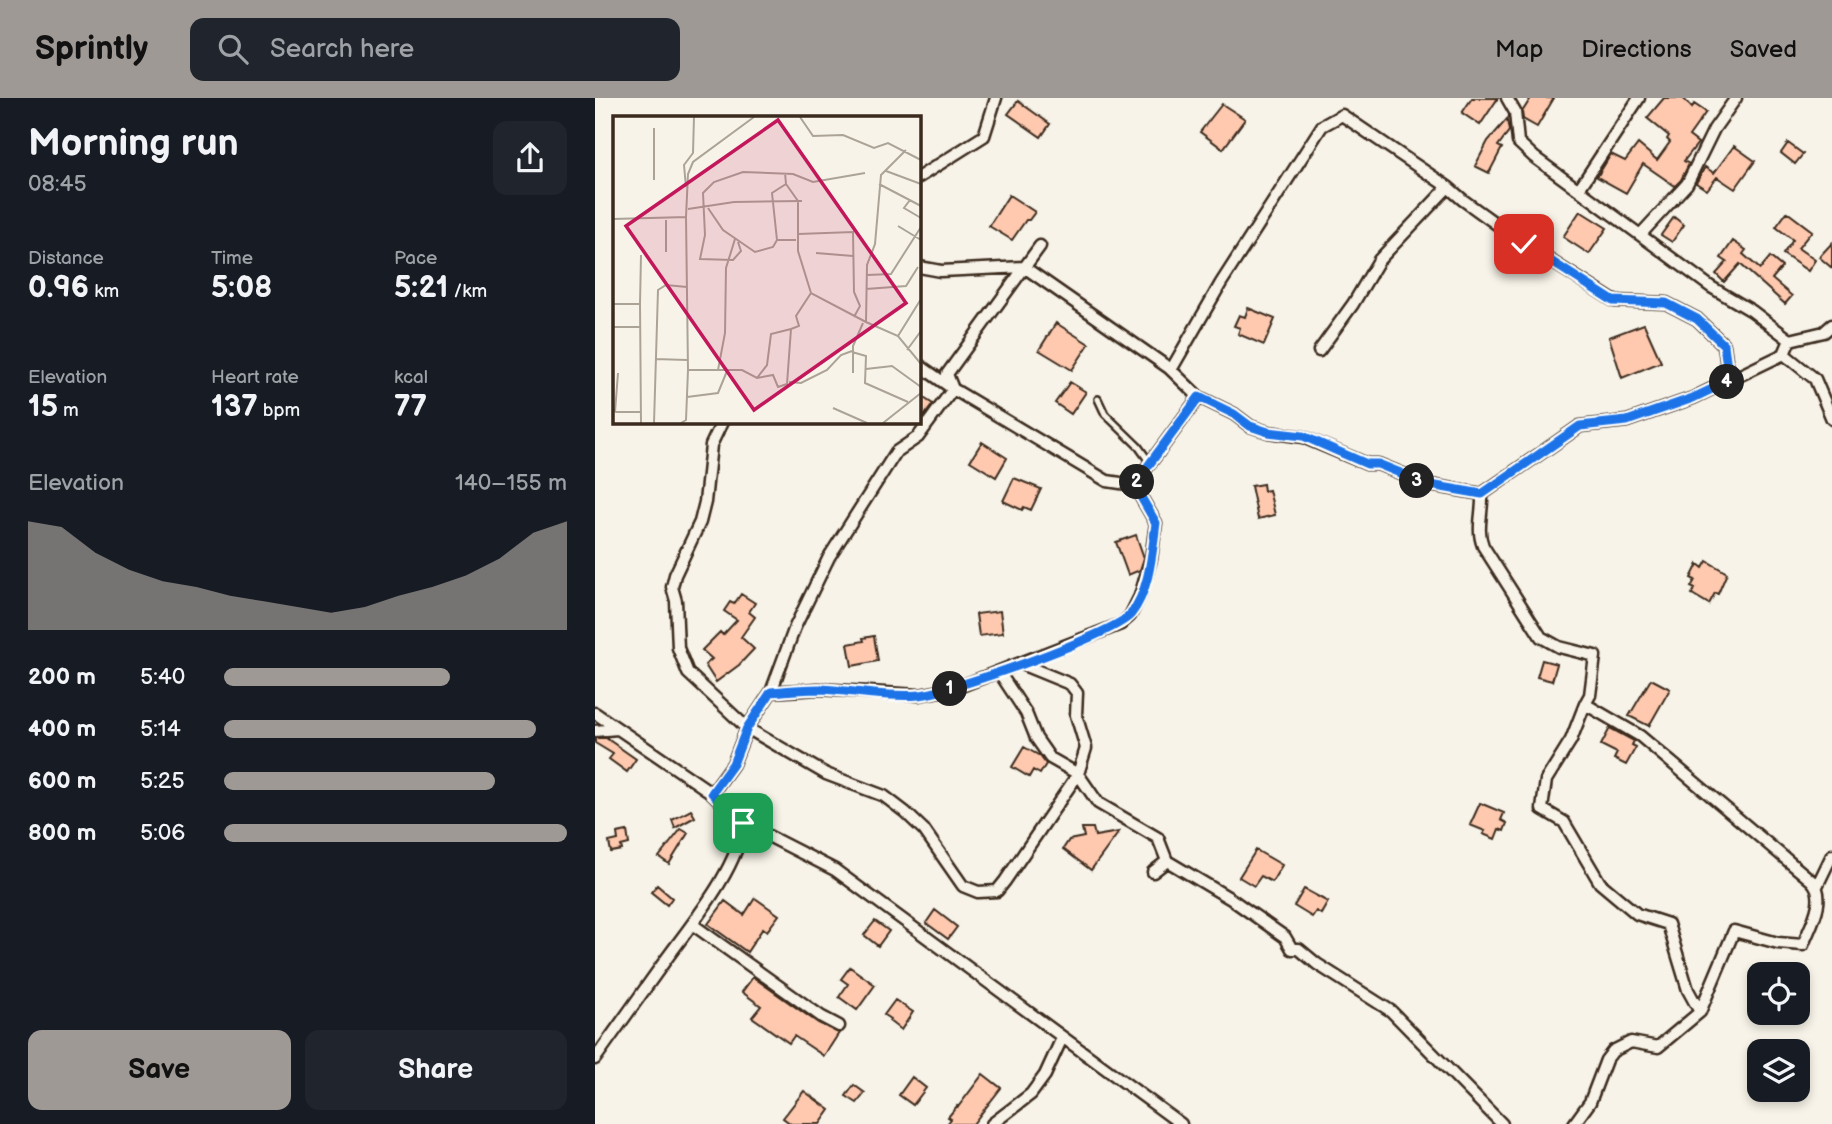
<!DOCTYPE html>
<html lang="en">
<head>
<meta charset="utf-8">
<style>
  body { margin:0; font-family:"Balsamiq Sans",sans-serif; background:#20242c; color:#f1f3f6; height:100vh; display:flex; flex-direction:column; font-size:26px; white-space:nowrap }
  * { box-sizing:border-box; margin:0 }
  p { font-size:23px; color:#9ea1a6 }
  .icon { flex:none; width:38px; height:38px; fill:none; stroke:currentColor; stroke-width:2; stroke-linecap:round; stroke-linejoin:round }
  .map { position:relative; flex:1; overflow:hidden }
  .sheet { display:flex; flex-direction:column; background:#171b24; width:595px }
  .sheet>* { flex:none }
  .fabs { position:absolute; left:1152px; top:864px; display:grid; gap:14px }
  .fabs a { display:grid; place-items:center; width:63px; height:63px; border-radius:14px; background:#171b24; box-shadow:0 4px 10px #0003; font-size:35px }
  .pin { position:absolute; display:grid; place-items:center; width:60px; height:60px; color:#fff; margin:-30px; border-radius:14px; box-shadow:0 4px 10px #0006 }
  .km { position:absolute; width:35px; height:35px; margin:-18px; border-radius:50%; background:#222; color:#fff; font-size:19px; line-height:35px; text-align:center }
  .round { display:grid; place-items:center; flex:none; width:74px; height:74px; border-radius:14px; background:#20242c }
  .summary { display:flex; align-items:center; justify-content:space-between; height:119px; padding:0 28px }
  h1 { font-size:38px; font-weight:700; line-height:52px }
  .metrics { display:grid; grid-template-columns:repeat(3,1fr); gap:10px; height:119px; padding:7px 28px }
  .metrics div { display:grid; align-content:center }
  .metrics b { font-size:30px; font-weight:700 }
  .metrics small { font-size:19px; font-weight:400 }
  .metrics p { font-size:19px }
  .chart { height:196px; padding:14px 28px }
  .chart p { display:flex; justify-content:space-between }
  .chart svg { width:100%; height:126px; margin-top:7px; fill:#9f9995; opacity:.7 }
  .button { display:flex; gap:14px; margin-top:auto; padding:14px 28px }
  .button a { flex:1; height:80px; border-radius:14px; background:#9f9995; color:#111; font-size:28px; font-weight:700; line-height:80px; text-align:center }
  .button a+a { background:#20242c; color:#f1f3f6 }
  ul { padding:0 28px; list-style:none; font-size:23px }
  li { display:grid; grid-template-columns:112px 84px 1fr; align-items:center; height:52px }
  li i { height:18px; border-radius:9px; background:#9f9995 }
  header { display:flex; align-items:center; gap:42px; box-sizing:border-box; height:98px; padding:0 35px; background:#9f9995; color:#111 }
  header strong { font-size:33px }
  nav { display:flex; gap:38px; margin-inline-start:auto; font-size:24px }
  .search { width:490px; height:63px; background:#20242c; display:flex; align-items:center; gap:18px; box-sizing:border-box; padding:0 24px; border-radius:14px; color:#9ea1a6; font-size:26px }
  main { display:flex; flex:1; min-height:0 }
  .map>svg:first-child { display:block }
  .building { fill:#fec9af; stroke:#3b2a1e; stroke-width:2 }
  .lines { fill:none; stroke-linecap:round; stroke-linejoin:round }
  .lane-casing { stroke:#3b2a1e; stroke-width:10 }
  .street-casing { stroke:#3b2a1e; stroke-width:15 }
  .lane { stroke:#f7f3e8; stroke-width:5 }
  .street { stroke:#f7f3e8; stroke-width:10 }
  .route-casing { stroke:#fff; stroke-width:14 }
  .route { stroke:#1a73e8; stroke-width:9 }
  .inset-road { fill:none; stroke:#aca397; stroke-width:2 }
  .view { fill:#c2185b; fill-opacity:0.15; stroke:#c2185b; stroke-width:3.5 }
  .inset-edge { fill:none; stroke:#3b2a1e; stroke-width:3.5 }
</style>
</head>
<body>
<header>
<strong>Sprintly</strong>
<div class="search"><svg class="icon" aria-label="search" viewBox="0 0 24 24"><circle cx="10" cy="10" r="6"/><path d="M15 15l6 6"/></svg>Search here</div>
<nav><a>Map</a><a>Directions</a><a>Saved</a></nav>
</header>
<main>
<section class="sheet">
<div class="summary"><div><h1>Morning run</h1><p>08:45</p></div><a class="round"><svg class="icon" aria-label="share" viewBox="0 0 24 24"><path d="M12 15V3M7 8l5-5 5 5M5 13v7h14v-7"/></svg></a></div>
<div class="metrics">
<div><p>Distance</p><b>0.96<small> km</small></b></div>
<div><p>Time</p><b>5:08</b></div>
<div><p>Pace</p><b>5:21<small> /km</small></b></div>
</div>
<div class="metrics">
<div><p>Elevation</p><b>15<small> m</small></b></div>
<div><p>Heart rate</p><b>137<small> bpm</small></b></div>
<div><p>kcal</p><b>77</b></div>
</div>
<div class="chart"><p><span>Elevation</span>140–155 m</p>
<svg viewBox="0 0 160 44" preserveAspectRatio="none"><path d="M0 44V6L10 8L20 17L30 23L40 27L50 29L60 32L70 34L80 36L90 38L100 36L110 32L120 29L130 25L140 19L150 10L160 6V44z"/></svg>
</div>
<ul>
<li><b>200 m</b>5:40<i style="width:66%"></i></li>
<li><b>400 m</b>5:14<i style="width:91%"></i></li>
<li><b>600 m</b>5:25<i style="width:79%"></i></li>
<li><b>800 m</b>5:06<i style="width:100%"></i></li>
</ul>
<div class="button"><a>Save</a><a>Share</a></div>
</section>
<div class="map">
<svg width="1237" height="1026" viewBox="0 0 1237 1026">
  <rect width="100%" height="100%" fill="#f7f3e8"/>
  <filter id="ink" filterUnits="userSpaceOnUse"><feTurbulence type="fractalNoise" baseFrequency=".0143" numOctaves="2"/><feDisplacementMap in="SourceGraphic" scale="14" xChannelSelector="R" yChannelSelector="G"/><feConvolveMatrix kernelMatrix="1 2 1 2 8 2 1 2 1" color-interpolation-filters="sRGB"/></filter>
  <g filter="url(#ink)">
    <path class="building" d="M877 0H903L885 27 867 15Z
      M936 0H959L942 29 928 21 927 14Z
      M1069 0H1088L1097 10 1099 6 1111 14 1094 38 1103 45 1089 63 1094 66 1086 82 1080 88 1048 66 1031 95 1002 79 1016 56 1030 63 1043 46 1062 62 1075 44 1072 41 1074 38 1052 20Z
      M423 3 455 26 446 39 413 16Z
      M627 6 650 21 628 51 605 34Z
      M912 21 914 33 903 48 907 50 894 75 880 68 893 43Z
      M1193 45 1208 56 1200 66 1186 55Z
      M1139 48 1160 63 1140 91 1122 79 1112 92 1101 85 1110 69 1119 75Z
      M414 97 440 114 434 122H431L417 142 394 128Z
      M985 113 1012 130 994 156 968 139Z
      M1192 114 1217 133 1203 150 1220 162 1213 173 1188 156 1198 142 1181 129Z
      M1079 119 1089 127 1077 144 1066 137Z
      M1138 143 1151 152 1148 156 1165 171 1175 159 1187 169 1177 181 1197 198 1190 206 1145 166 1129 184 1121 176 1132 164 1126 160Z
      M1237 145V170L1224 159Z
      M653 210 680 221 669 247 643 236 645 230 639 228 644 217 650 219Z
      M461 225 494 246 477 272 444 252Z
      M1049 226 1066 264 1027 280 1014 239Z
      M475 284 491 294 476 316 460 305Z
      M324 297 338 306 324 325Z
      M387 344 412 360 401 379 375 363Z
      M419 380 446 391 436 412 429 409 427 412 408 403Z
      M668 386 669 393 674 392 680 417 663 421 656 388Z
      M541 437 549 460 545 472 533 477 521 444Z
      M1112 463 1132 475 1123 496 1120 495 1114 506 1097 496 1100 491 1096 489 1100 482 1096 480 1103 466 1108 470Z
      M146 496 160 505 154 514 160 519 146 539 159 551 144 567 121 584 110 567 117 561 107 552 125 534 128 537 142 522 129 513 135 504 139 506Z
      M405 513 408 535 384 538 381 516Z
      M279 538 283 563 257 568 253 546 269 543 268 540Z
      M947 562 962 566 957 583 942 579Z
      M1056 581 1075 591 1054 628 1034 618Z
      M1015 630 1039 643 1037 647 1041 649 1031 667 1019 661 1022 655 1006 647Z
      M0 640H11L41 661 32 674 14 661 18 656 0 645Z
      M429 649 445 658 451 666 445 676 438 672 434 679 417 669Z
      M885 705 909 715 906 722 912 725 909 733 904 731 900 741 888 736 890 733 875 727Z
      M96 712 100 719 80 730 77 722Z
      M487 730H498L500 738 524 734 496 772 468 751 474 742 489 739Z
      M86 731 93 735 74 766 64 759Z
      M32 733 34 746 26 748 27 752 16 754 14 744 23 742 22 735Z
      M661 752 687 767 677 784 666 778 659 788 644 779Z
      M62 787 77 800 72 807 56 794Z
      M709 791 733 804 726 816 721 813 717 819 699 808Z
      M160 800 184 817 172 833 168 830 152 854 113 826 130 803 149 817Z
      M340 812 362 829 353 841 331 825Z
      M280 823 294 833 283 848 269 837Z
      M255 869 280 887 262 912 244 899 253 886 246 881Z
      M158 879 223 925 244 935 229 958 199 938 194 945 157 919 166 908 147 894Z
      M300 902 318 914 306 932 294 923 295 921 289 917Z
      M388 976 406 990 378 1026H352L356 1021 353 1019 362 1008 363 1009Z
      M317 979 331 990 318 1007 304 997Z
      M259 987 270 995 262 1005 251 998Z
      M209 993 235 1012 225 1026H196L188 1020Z"/>
    <g class="lines">
      <g class="lane-casing">
        <path id="lane" d="M503 301 510 316 543 348 556 366"/>
      </g>
      <g class="street-casing">
        <path id="street" d="M912 0 920 14 923 44 939 59 1116 189 1157 213 1195 242 1189 256 1098 300 1032 323 985 328 887 396C888 415 881 431 888 448L946 539 964 549 1000 558 995 597 990 606 1045 638 1217 783C1233 800 1215 828 1208 847L1183 845 1139 833 1105 914 1063 949 1036 944 1018 953 1011 962 995 1004 979 1026
          M324 79 389 38 401 0
          M984 91 1044 0
          M1046 136 1092 86 1119 31 1141 0
          M324 169 346 173 429 169 574 270 604 299 639 316 655 328 673 334 708 339 772 366H783L835 387 887 396
          M1195 242 1229 234 1237 227
          M724 253 758 206 784 162 853 89
          M1189 256 1220 281 1237 321
          M324 267 358 291 512 383 539 387
          M576 272 626 185 727 28 747 17 853 89 868 102 929 146 1019 203 1071 205 1102 221 1129 247 1134 283
          M127 324 116 347 110 404 105 424 80 477 77 489 81 503 83 550 93 575 152 630 231 676 289 698 310 714 329 732 368 788 383 794 402 793 410 783 483 676 491 650 481 617 482 595 475 586 426 566
          M404 574 431 615 441 640 455 660 483 676 503 705 563 740 572 763 636 801 690 839 697 851H704L722 866 796 913 907 1026
          M176 594 223 591 324 597 361 590 526 526 535 518 545 498 556 461 561 425 539 387 604 299
          M990 606 976 642 951 682 947 711 969 724 1005 785 1042 816 1073 826 1093 892 1105 914
          M0 615 117 695 148 725C144 769 98 824 72 860 48 894 24 927 0 961
          M0 633 22 631
          M117 695 138 666 152 630 176 594 200 529 234 459 301 354 323 339 358 291 352 276 445 148
          M148 725 240 772 586 1026
          M558 774 572 763
          M1222 788 1237 757
          M97 826 227 919 244 928
          M397 1026 436 996 450 977 467 940"/>
      </g>
      <use href="#lane" class="lane"/>
      <use href="#street" class="street"/>
    </g>
  </g>
  <g class="lines" filter="url(#ink)">
    <g class="route-casing">
      <path id="route" d="M148 725 117 695 138 666 152 630 176 594C191 593 207 591 223 591 256 592 291 600 324 597 354 595 520 536 536 516 555 492 557 454 561 425L539 387 604 299 639 316 655 328 673 334 708 338 772 366H783L835 387 887 396 985 328 1032 323 1098 300 1134 283 1129 247 1102 221 1071 205 1018 203 929 146"/>
    </g>
    <use href="#route" class="route"/>
  </g>
  <g transform="translate(18 18)">
    <rect width="308" height="308" fill="#f7f3e8"/>
    <path class="inset-road" d="M187 1 200 20 230 19 261 32 275 27 308 44M41 12V64M273 55 308 68M172 57 173 68 185 85V135L198 177M266 68 308 90M73 71 71 49 80 37 81 1M297 84 291 92 308 102M95 92 110 114 142 136 160 131 164 124H183M75 93 121 86 189 85M0 103 73 101 75 58 80 46 141 1M53 104V136M285 110 308 124M185 118 240 116 241 176 247 190 241 201M164 124 159 77 173 68M125 126 128 135 120 144 87 143 92 119 90 77 101 66 130 56 180 58 200 66 252 57M203 137 240 140M254 159 278 158 308 111M253 173 293 170 305 151M0 188H27L28 139M27 188 28 307M253 206 285 220 308 248M0 211H28M285 220 308 183M294 234 308 215M239 236 253 240 252 267 295 286M42 243 74 244M253 253 279 250 308 271M75 254H129L144 262 160 259 165 271 174 268 178 213 186 210 183 200 198 177 253 206 254 149 262 128 268 59 293 34M105 254 112 217 113 152 122 123M240 257V230L250 207M144 262 154 249 158 218 178 213M176 266 188 267 214 254 228 239 239 235M74 281 105 277 114 255M220 292 254 307M2 296 5 257M2 296H28M41 307 45 174 53 169 74 171M68 307 73 304 75 254 73 101M270 307 308 277"/>
    <path class="view" d="M165 4 293 187 141 294 13 110Z"/>
    <rect width="308" height="308" class="inset-edge"/>
  </g>
</svg>
<div class="fabs">
<a><svg class="icon" aria-label="locate" viewBox="0 0 24 24"><circle cx="12" cy="12" r="6"/><path d="M12 2v4M12 18v4M2 12h4M18 12h4"/></svg></a>
<a><svg class="icon" aria-label="layers" viewBox="0 0 24 24"><path d="M12 4l9 5-9 5-9-5zM3 14l9 5 9-5"/></svg></a>
</div>
<div class="pin" style="left:148px;top:725px;background:#1e9e55"><svg class="icon" aria-label="arrive" viewBox="0 0 24 24"><path d="M6 21V4h12l-3 4 3 4H6"/></svg></div>
<div class="pin" style="left:929px;top:146px;background:#d93025"><svg class="icon" aria-label="check" viewBox="0 0 24 24"><path d="M5 12l5 5 9-10"/></svg></div>
<b class="km" style="left:355px;top:591px">1</b>
<b class="km" style="left:542px;top:384px">2</b>
<b class="km" style="left:822px;top:383px">3</b>
<b class="km" style="left:1132px;top:284px">4</b>
</div>
</main>
</body>
</html>
